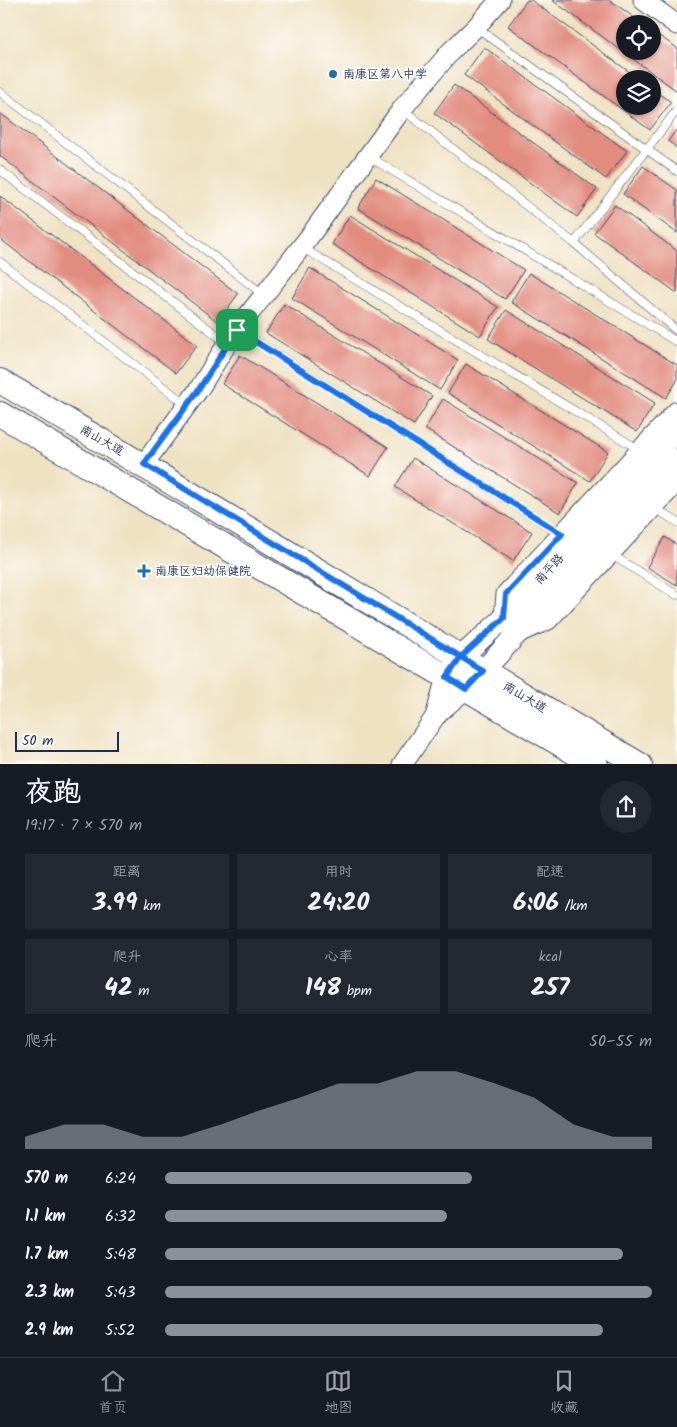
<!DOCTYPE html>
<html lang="zh">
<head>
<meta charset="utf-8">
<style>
  body { margin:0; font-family:Kalam,"LXGW WenKai TC",sans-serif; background:#242831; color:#f1f3f6; height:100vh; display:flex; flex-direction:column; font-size:19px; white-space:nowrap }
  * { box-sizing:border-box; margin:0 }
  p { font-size:16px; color:#9ea1a6 }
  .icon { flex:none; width:28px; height:28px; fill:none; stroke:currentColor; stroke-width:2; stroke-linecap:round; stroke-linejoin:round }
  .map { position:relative; height:764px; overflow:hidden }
  .drawer { display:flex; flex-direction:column; background:#171b24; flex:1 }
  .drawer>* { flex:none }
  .fabs { position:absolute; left:616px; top:15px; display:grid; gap:10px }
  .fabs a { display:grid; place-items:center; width:45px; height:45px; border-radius:50%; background:#171b24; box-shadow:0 1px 4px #0004; font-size:25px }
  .scale { position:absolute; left:15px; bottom:12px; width:104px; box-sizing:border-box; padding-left:5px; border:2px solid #1b2f5e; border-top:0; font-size:14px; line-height:18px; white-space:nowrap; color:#1b2f5e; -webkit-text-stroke:4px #fdfcf7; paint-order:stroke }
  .pin { position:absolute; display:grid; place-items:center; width:42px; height:42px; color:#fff; margin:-21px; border-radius:10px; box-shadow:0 2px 8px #0006 }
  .round { display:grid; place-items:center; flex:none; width:52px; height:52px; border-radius:26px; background:#242831 }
  .overview { display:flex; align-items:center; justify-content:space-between; height:85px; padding:0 25px }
  h1 { font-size:28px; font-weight:700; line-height:38px }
  .metrics { display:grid; grid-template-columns:repeat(3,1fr); gap:8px; height:85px; padding:5px 25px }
  .metrics div { display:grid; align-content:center; border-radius:0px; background:#242831; text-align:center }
  .metrics b { font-size:25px; font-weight:700 }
  .metrics small { font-size:14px; font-weight:400 }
  .metrics p { font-size:14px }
  .chart { height:140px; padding:10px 25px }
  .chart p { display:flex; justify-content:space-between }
  .chart svg { width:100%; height:90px; margin-top:5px; fill:#8c9099; opacity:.7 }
  ul { padding:0 25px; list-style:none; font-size:16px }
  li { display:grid; grid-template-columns:80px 60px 1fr; align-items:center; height:38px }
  li i { height:12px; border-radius:6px; background:#8c9099 }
  .dock { display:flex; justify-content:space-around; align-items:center; height:70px; border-top:1px solid #363941; background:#171b24; font-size:14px; color:#9ea1a6 }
  .dock a { display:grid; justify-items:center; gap:2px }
  .dock .on { color:#8c9099 }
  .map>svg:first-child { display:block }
  .building { fill:#e28c80 }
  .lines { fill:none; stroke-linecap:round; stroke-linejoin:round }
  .service-casing { stroke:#3b4a6d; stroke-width:9 }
  .tertiary-casing { stroke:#3b4a6d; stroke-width:21 }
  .secondary-casing { stroke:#3b4a6d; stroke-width:23 }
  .primary-casing { stroke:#3b4a6d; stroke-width:26 }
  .service { stroke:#fff; stroke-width:8 }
  .tertiary { stroke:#fff; stroke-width:19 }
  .secondary { stroke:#fff; stroke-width:21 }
  .primary { stroke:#fff; stroke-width:24 }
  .route-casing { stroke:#fff; stroke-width:10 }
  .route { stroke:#1a73e8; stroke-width:6 }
  .poi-dot { fill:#1f6fb2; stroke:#fdfcf7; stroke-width:2 }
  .labels { text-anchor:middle; stroke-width:4; stroke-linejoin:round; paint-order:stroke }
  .poi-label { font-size:12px; fill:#1b2f5e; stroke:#fdfcf7; text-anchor:start }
  .street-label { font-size:12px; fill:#1b2f5e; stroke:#fdfcf7 }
</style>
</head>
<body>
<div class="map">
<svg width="677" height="765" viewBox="0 0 677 765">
  <rect width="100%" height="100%" fill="#fdfcf7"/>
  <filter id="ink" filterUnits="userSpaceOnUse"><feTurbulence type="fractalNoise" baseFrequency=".02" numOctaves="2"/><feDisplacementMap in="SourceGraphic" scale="10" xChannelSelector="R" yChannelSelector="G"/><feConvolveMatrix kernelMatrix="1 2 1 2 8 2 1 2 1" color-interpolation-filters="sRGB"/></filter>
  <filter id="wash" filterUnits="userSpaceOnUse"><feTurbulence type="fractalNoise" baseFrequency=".0096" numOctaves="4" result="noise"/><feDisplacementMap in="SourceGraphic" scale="20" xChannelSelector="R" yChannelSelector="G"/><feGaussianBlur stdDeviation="1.12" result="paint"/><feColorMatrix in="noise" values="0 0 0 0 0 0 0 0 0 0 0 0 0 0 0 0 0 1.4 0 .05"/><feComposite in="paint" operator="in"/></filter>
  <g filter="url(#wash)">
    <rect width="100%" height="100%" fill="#efe2c2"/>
    <g id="blocks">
      <path class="building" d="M527 0H531L639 79H625V106H652V89L671 102 650 130 508 26Z
        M552 0H610L643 24H625V51H652V31L677 48V91Z
        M484 47 627 151 606 179 464 75Z
        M454 85 597 189 577 217 434 113Z
        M0 113 238 294 218 322 0 156Z
        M677 129V148L668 141Z
        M643 166 677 190V233L623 194Z
        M376 178 524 270 505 299 358 208Z
        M0 196 197 345 176 373 0 239Z
        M615 205 677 251V293L594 233Z
        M350 215 498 307 480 336 332 244Z
        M310 268 458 360 440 390 292 298Z
        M529 273 677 365V381L666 398 511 302Z
        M284 304 432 396 414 425 266 333Z
        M506 310 655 403 637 432 488 339Z
        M240 355 388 447 370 476 222 384Z
        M466 364 608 452 590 481 448 393Z
        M443 399 578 483 560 513 425 429Z
        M413 458 532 532 513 561 395 487Z
        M665 537 677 545V585L647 567Z"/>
    </g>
  </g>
  <g filter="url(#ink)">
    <use href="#blocks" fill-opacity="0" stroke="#3b4a6d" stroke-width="1"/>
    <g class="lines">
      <g class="service-casing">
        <path id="service" d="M476 27 677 171
          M0 92 264 295
          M402 109 574 243 677 331
          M368 156 677 342
          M0 170 227 343
          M574 243 677 110
          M301 247 640 450
          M0 262 187 405
          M237 329 561 534
          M653 507 677 522
          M610 554 677 595"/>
      </g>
      <g class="tertiary-casing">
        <path id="tertiary" d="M643 0 677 25
          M144 464 199 389 232 336 309 237 402 109 451 51 476 27 500 0
          M504 618 506 594 677 411
          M518 633 548 620 677 482
          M402 765 437 714 466 689"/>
      </g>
      <g class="secondary-casing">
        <path id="secondary" d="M471 684 677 459
          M437 714 447 677 461 657 504 618 677 431"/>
      </g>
      <g class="primary-casing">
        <path id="primary" d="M0 381C215 506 426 638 640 765
          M0 414 596 765"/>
      </g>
      <use href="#service" class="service"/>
      <use href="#tertiary" class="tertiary"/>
      <use href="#secondary" class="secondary"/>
      <use href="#primary" class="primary"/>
    </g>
  </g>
  <g class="lines" filter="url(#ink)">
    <g class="route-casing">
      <path id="route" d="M237 330 199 389 144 464 461 657 447 677 466 689 483 671 461 657 504 618 506 594 562 534 237 330"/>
    </g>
    <use href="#route" class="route"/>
  </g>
  <g class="poi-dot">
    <circle cx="333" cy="74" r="5"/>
    <path d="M141.5 563.5h5v5h5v5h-5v5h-5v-5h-5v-5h5z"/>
  </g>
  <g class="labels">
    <g class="poi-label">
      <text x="343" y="78">南康区第八中学</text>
      <text x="155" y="575">南康区妇幼保健院</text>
    </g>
    <g class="street-label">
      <text transform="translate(102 440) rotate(30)" y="4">南山大道</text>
      <text transform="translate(549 569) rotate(-47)" y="4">南平路</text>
      <text transform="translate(525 697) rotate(31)" y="4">南山大道</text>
    </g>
  </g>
</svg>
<div class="fabs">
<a><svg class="icon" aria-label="locate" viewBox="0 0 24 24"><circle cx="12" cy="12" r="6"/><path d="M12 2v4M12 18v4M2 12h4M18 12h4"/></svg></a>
<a><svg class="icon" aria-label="layers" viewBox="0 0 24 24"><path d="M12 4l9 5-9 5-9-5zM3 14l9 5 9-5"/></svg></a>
</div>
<div class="scale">50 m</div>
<div class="pin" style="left:237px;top:330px;background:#1e9e55"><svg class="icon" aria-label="arrive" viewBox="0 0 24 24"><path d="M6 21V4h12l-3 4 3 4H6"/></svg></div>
</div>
<section class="drawer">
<div class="overview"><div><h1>夜跑</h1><p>19:17 · 7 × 570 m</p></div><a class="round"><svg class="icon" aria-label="share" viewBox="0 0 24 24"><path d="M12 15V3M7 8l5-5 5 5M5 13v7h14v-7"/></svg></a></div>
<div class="metrics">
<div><p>距离</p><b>3.99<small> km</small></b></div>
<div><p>用时</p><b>24:20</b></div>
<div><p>配速</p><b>6:06<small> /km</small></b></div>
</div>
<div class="metrics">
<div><p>爬升</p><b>42<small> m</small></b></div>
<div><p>心率</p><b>148<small> bpm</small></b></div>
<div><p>kcal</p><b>257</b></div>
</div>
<div class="chart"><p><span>爬升</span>50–55 m</p>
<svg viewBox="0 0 160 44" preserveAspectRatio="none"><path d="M0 44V38L10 32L20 32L30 38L40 38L50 32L60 25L70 19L80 12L90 12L100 6L110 6L120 12L130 19L140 32L150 38L160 38V44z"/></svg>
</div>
<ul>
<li><b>570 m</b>6:24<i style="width:63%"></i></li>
<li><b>1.1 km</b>6:32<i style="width:58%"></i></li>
<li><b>1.7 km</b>5:48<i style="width:94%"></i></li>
<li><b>2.3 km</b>5:43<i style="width:100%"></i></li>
<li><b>2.9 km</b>5:52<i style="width:90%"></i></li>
</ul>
</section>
<nav class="dock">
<a class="on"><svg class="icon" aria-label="home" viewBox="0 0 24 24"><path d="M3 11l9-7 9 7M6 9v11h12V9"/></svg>首页</a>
<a><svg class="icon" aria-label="map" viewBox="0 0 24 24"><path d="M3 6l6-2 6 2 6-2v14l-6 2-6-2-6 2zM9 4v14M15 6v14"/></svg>地图</a>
<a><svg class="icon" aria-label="saved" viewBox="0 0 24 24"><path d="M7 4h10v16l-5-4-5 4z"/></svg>收藏</a>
</nav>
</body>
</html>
